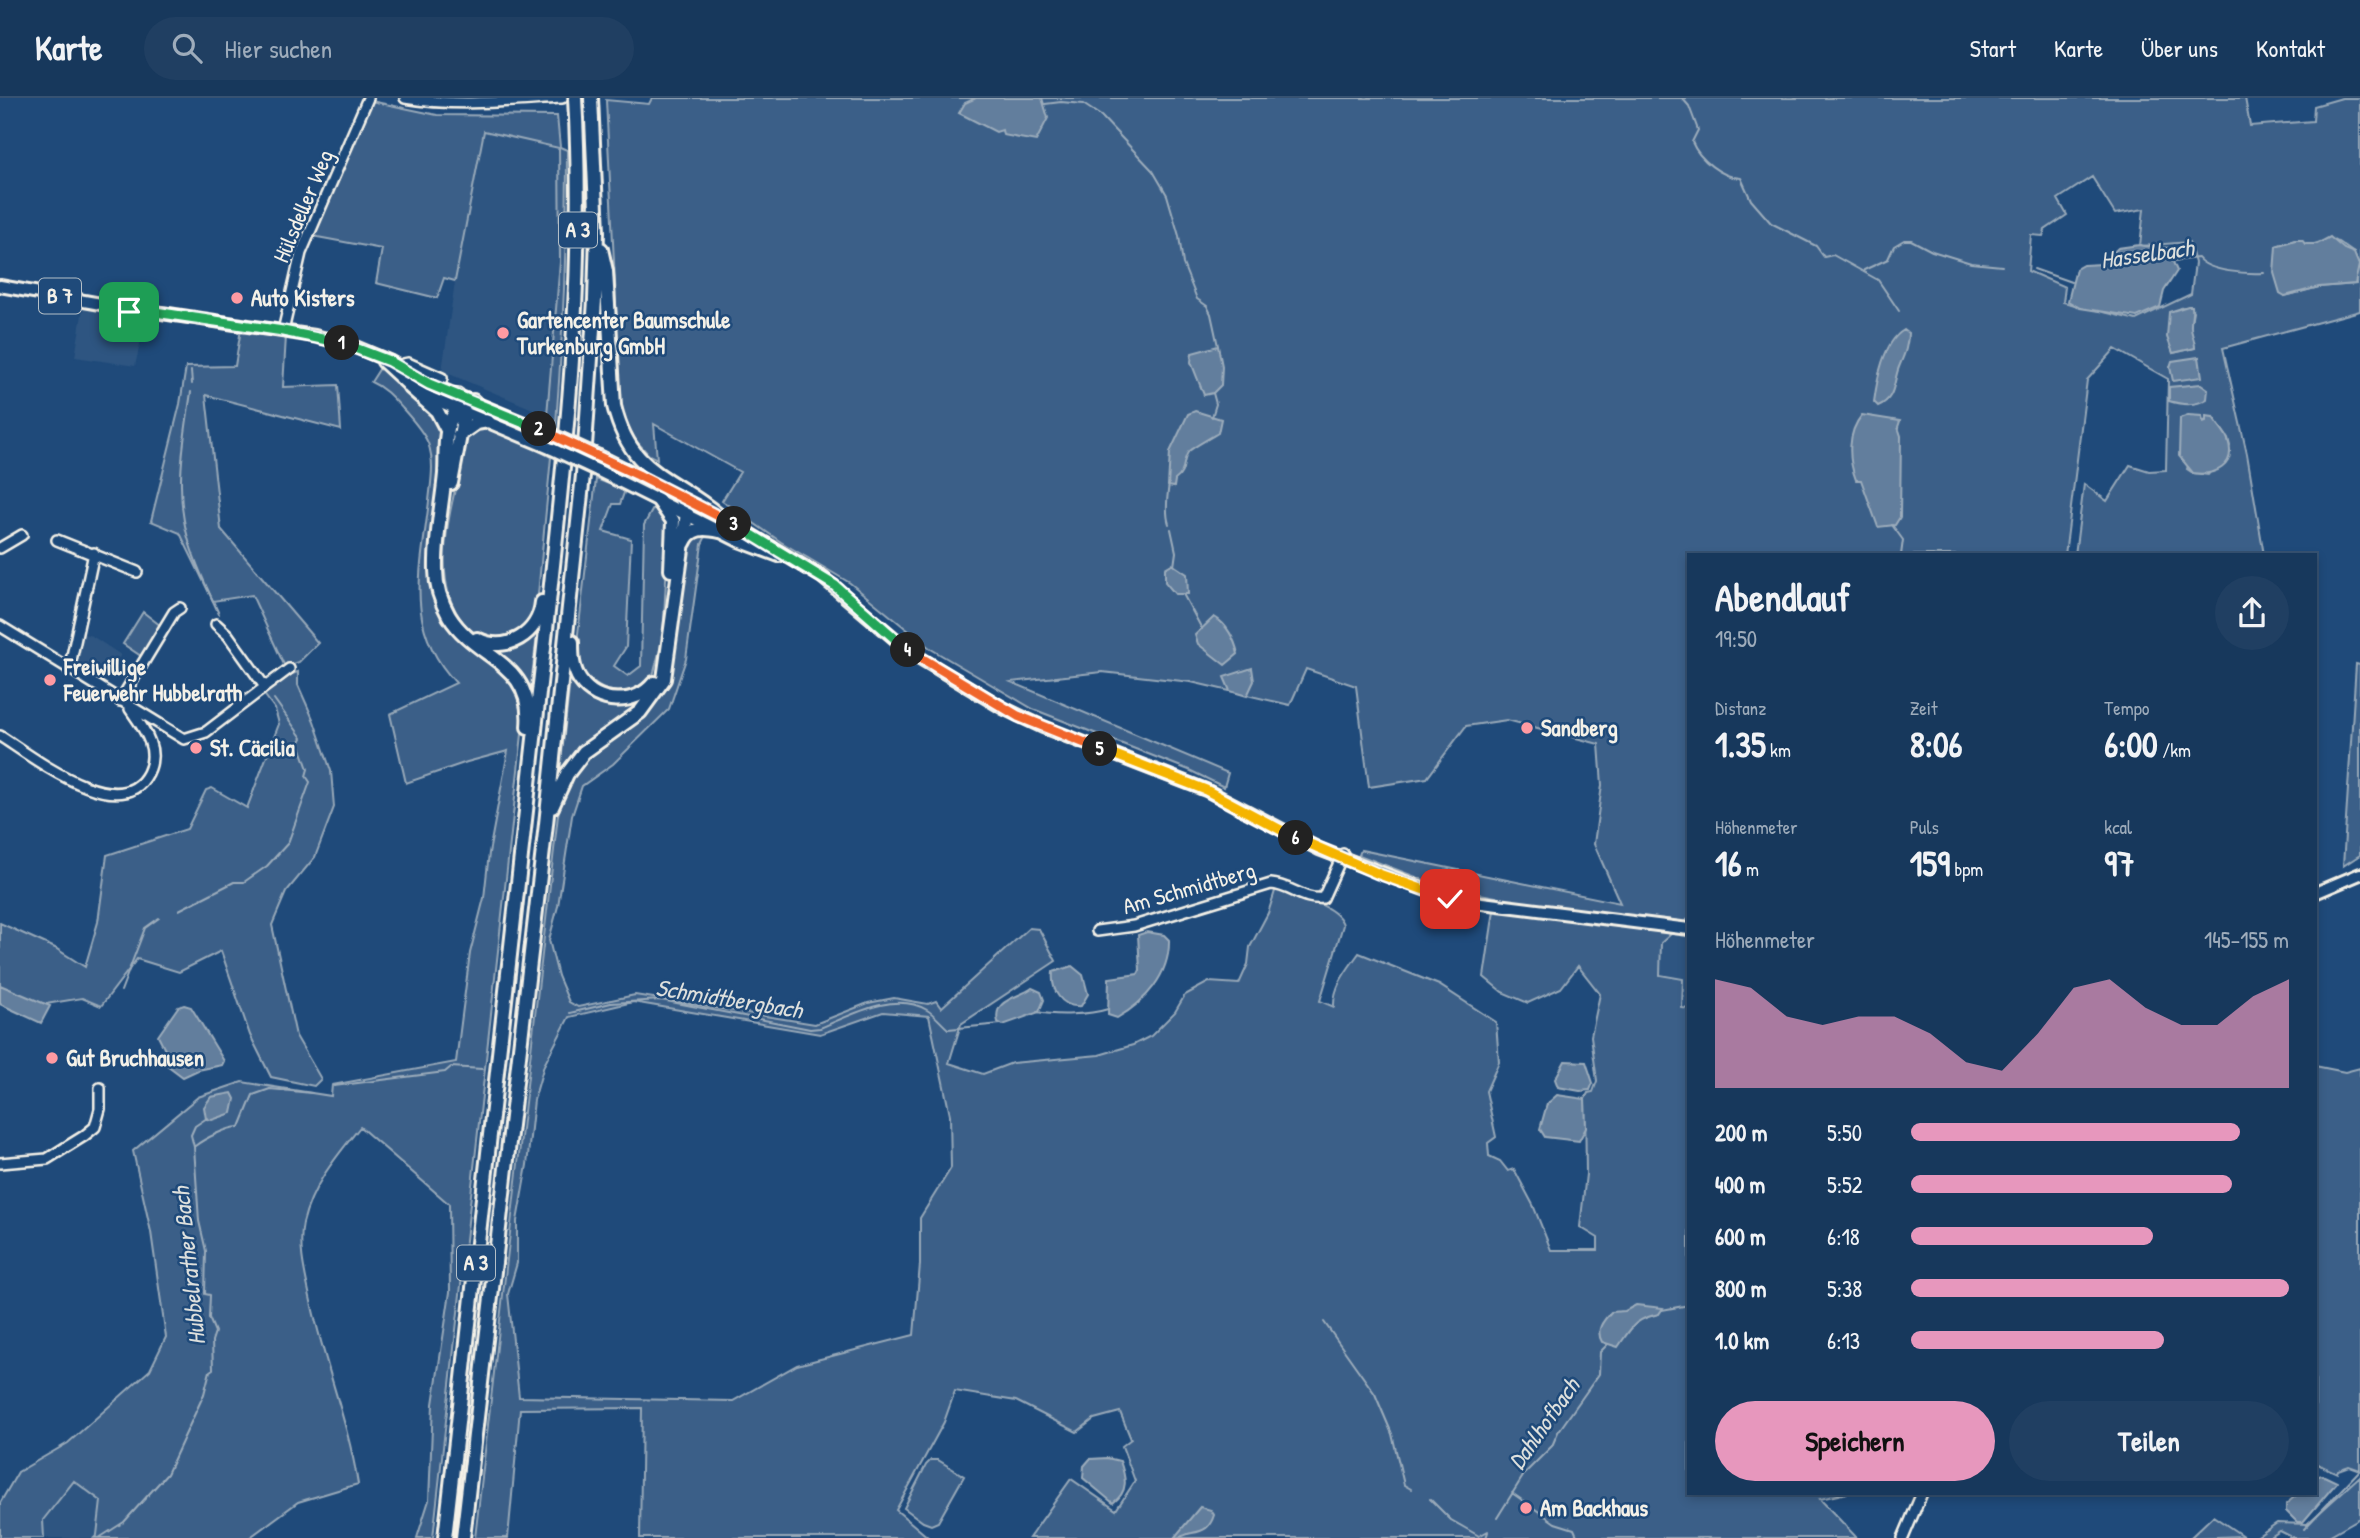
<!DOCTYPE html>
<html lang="de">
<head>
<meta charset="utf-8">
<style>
  body { margin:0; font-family:"Patrick Hand",sans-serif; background:#203f62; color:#f1f3f6; height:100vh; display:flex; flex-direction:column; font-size:26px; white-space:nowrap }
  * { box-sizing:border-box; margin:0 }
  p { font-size:23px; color:#9eacbb }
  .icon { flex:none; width:38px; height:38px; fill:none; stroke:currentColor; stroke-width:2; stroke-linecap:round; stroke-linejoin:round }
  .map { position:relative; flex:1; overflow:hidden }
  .details { position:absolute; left:1687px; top:455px; width:630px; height:942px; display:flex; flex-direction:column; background:#17385c; border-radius:0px; box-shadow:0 4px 10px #0003,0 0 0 2px #365272 }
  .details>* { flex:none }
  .pin { position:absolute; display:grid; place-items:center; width:60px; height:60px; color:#fff; margin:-30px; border-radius:14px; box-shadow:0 4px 10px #0006 }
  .km { position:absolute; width:35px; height:35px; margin:-18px; border-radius:50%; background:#222; color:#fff; font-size:19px; line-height:35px; text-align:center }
  .round { display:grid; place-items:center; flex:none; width:74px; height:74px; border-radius:37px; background:#203f62 }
  .head { display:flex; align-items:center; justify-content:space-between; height:119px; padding:0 28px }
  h1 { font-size:38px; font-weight:700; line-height:52px }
  .stats { display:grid; grid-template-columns:repeat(3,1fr); gap:10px; height:119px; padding:7px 28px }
  .stats div { display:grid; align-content:center }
  .stats b { font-size:35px; font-weight:700 }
  .stats small { font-size:19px; font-weight:400 }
  .stats p { font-size:19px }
  .chart { height:196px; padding:14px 28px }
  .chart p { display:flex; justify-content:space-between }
  .chart svg { width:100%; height:126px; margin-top:7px; fill:#e797bd; opacity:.7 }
  .action { display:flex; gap:14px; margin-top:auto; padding:14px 28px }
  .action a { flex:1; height:80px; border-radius:42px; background:#e797bd; color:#111; font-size:28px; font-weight:700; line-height:80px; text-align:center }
  .action a+a { background:#203f62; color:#f1f3f6 }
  ul { padding:0 28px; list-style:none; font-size:23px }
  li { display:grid; grid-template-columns:112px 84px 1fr; align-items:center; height:52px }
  li i { height:18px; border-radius:9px; background:#e797bd }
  header { display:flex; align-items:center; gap:42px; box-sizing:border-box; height:98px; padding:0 35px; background:#17385c; border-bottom:2px solid #365272 }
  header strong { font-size:33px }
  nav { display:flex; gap:38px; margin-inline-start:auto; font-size:24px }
  .search { width:490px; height:63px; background:#203f62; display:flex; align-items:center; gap:18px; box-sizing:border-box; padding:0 24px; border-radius:38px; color:#9eacbb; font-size:26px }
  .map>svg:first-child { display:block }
  .built { fill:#2d5581 }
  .green { fill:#3a5f88; stroke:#97a8b8; stroke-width:2; fill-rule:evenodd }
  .water { fill:#627e9d; stroke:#9cacbb; stroke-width:2 }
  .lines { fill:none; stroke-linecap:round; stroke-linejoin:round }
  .stream { stroke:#9cacbb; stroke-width:2 }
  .minor-casing { stroke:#f4f1e8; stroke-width:14 }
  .major-casing { stroke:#f4f1e8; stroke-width:16 }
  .highway-casing { stroke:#f4f1e8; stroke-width:18 }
  .minor { stroke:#1f4a7a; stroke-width:9 }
  .major { stroke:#1f4a7a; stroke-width:10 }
  .highway { stroke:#1f4a7a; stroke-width:12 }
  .major-bridge-casing { stroke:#f4f1e8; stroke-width:16; stroke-linecap:butt }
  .major-bridge { stroke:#1f4a7a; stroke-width:10 }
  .split-1-casing { stroke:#fff; stroke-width:14 }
  .split-2-casing { stroke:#fff; stroke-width:14 }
  .split-3-casing { stroke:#fff; stroke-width:14 }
  .split-4-casing { stroke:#fff; stroke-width:14 }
  .split-5-casing { stroke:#fff; stroke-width:14 }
  .split-6-casing { stroke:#fff; stroke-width:14 }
  .split-7-casing { stroke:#fff; stroke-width:14 }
  .split-1 { stroke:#22a559; stroke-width:9 }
  .split-2 { stroke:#22a559; stroke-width:9 }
  .split-3 { stroke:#f0652b; stroke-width:9 }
  .split-4 { stroke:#22a559; stroke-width:9 }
  .split-5 { stroke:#f0652b; stroke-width:9 }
  .split-6 { stroke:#f5b400; stroke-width:9 }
  .split-7 { stroke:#f5b400; stroke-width:9 }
  .poi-dot { fill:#ff9aa2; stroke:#1f4a7a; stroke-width:2.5 }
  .labels { text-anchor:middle; stroke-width:5; stroke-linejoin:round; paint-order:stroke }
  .shield { fill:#1f4a7a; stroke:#b4bfc7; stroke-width:2 }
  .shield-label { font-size:21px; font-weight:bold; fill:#f4f1e8 }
  .street-label { font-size:23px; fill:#f4f1e8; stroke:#1f4a7a }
  .poi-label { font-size:23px; font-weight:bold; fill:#f4f1e8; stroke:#1f4a7a; text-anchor:start }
  .water-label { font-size:24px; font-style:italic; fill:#dee0dd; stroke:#1f4a7a }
</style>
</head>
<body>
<header>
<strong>Karte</strong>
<div class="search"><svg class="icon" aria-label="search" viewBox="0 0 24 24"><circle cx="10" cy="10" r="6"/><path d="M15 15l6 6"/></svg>Hier suchen</div>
<nav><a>Start</a><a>Karte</a><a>Über uns</a><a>Kontakt</a></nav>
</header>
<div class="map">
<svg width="2360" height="1440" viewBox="0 0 2360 1440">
  <rect width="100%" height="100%" fill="#1f4a7a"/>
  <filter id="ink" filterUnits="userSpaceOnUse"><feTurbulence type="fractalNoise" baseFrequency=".0143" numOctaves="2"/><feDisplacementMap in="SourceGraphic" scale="14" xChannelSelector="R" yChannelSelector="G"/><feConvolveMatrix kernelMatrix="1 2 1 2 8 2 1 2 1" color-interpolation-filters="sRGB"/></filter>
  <g filter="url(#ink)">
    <path class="built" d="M484 33 560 50V164L547 317 442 273 457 170Z
      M83 210 146 221 135 268 75 259Z
      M80 535 92 538 121 557 100 584 72 567Z
      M1672 837 1689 839V911H1682L1660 878 1661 845Z
      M74 1383 101 1403 97 1438 94 1440H44L43 1422Z"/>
    <path class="green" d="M652 0H2245L2250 28 2313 23 2314 8 2342 0H2360V213L2223 250 2247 356 2264 457H2075L2084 386 2107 403 2130 367 2149 373 2166 372 2168 281 2115 251 2087 282 2065 457H1689V820L1685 823 1689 824V827H1681L1661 845 1660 877 1683 881 1682 910 1689 911V1395H1847L1820 1401 1857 1440H1029L1071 1381 1116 1412 1135 1383 1122 1348 1131 1341 1120 1314 1094 1321 1077 1334 1016 1303 955 1293 944 1324 896 1412 929 1440H640L642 1310 520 1311 508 1440H475L558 717 565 691 590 657 631 628 658 598 690 448 695 438 708 434 702 446 686 561 669 611 613 666 582 688 572 718 558 808 549 842 558 878 569 904 578 909 635 897 815 926 868 905 894 900 928 906 936 903 941 910 1029 830 1039 831 1056 863 961 926 949 965 983 976 1012 965 1099 957 1133 947 1151 938 1175 914 1185 897 1209 884 1239 886 1248 866 1250 849 1268 815 1276 790C1295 797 1339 808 1343 827L1320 903 1334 909C1333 888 1347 872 1359 855L1439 887 1496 924 1499 964 1486 993 1496 1039 1488 1045 1489 1058 1500 1063 1508 1073 1514 1071 1533 1107 1551 1152H1598V1140L1580 1129 1586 1076 1585 1001 1588 995 1593 994 1597 983 1591 938 1600 896 1578 868 1561 890 1528 905 1502 894 1484 879 1496 799 1439 788 1359 757 1361 752 1620 805 1594 746 1602 687 1599 646 1507 622 1466 628 1427 680 1369 689 1356 588 1306 571 1290 607 1191 584 1102 574 1011 584 1228 675 1224 689 1189 672 1033 611 931 551 850 485 781 444 722 403 740 374 654 326 657 361 649 357 622 327 606 2 649 6ZM2092 79 2115 116 2144 111 2140 148 2189 144 2195 165 2191 196 2136 222 2063 204 2065 189 2028 173 2031 137 2043 138 2045 132 2067 117 2058 101ZM2295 142 2311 147 2327 142 2338 144 2354 155 2356 186 2319 189 2285 198 2276 148ZM2183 209 2193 213 2190 229 2195 250 2173 255 2168 231 2178 212ZM2202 318V324L2213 319 2228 340 2230 348 2208 377 2193 375 2187 371ZM633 904 820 936 883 914 929 918 950 1017 951 1070 920 1120V1166L914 1237 797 1267 733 1303 519 1299 508 1196 517 1165V1123L527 1067 534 1002 544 967 569 919Z
      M371 3 437 17 557 18 560 49 567 52C567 144 563 234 556 326L547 317 560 164 559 50 484 33 455 183 444 180 437 200 376 185 382 151 312 138 340 79Z
      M241 231 286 238 283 289 338 287 341 332 206 297 221 431 318 545 299 564 285 569 252 497 213 503 180 435 151 423 180 306 186 269 235 268Z
      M380 270 416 297 443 330 437 499C468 533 517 572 524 618L433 1440H417L429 1402 433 1306 450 1194 449 1106 360 1029C336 1059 312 1087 303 1125 298 1149 305 1176 310 1199 323 1262 348 1323 358 1386L298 1404 249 1440H94L97 1437 101 1403 74 1383 43 1422 44 1440H0V1405L18 1374 68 1345 150 1272 166 1239 151 1134 133 1053 198 999 242 984 331 998 332 987 456 964 470 855 484 800 489 755 508 653 467 664 406 685 390 616 456 585C403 529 421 472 429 403 431 383 435 365 428 345 423 333 412 321 403 311 393 300 385 290 371 284Z
      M485 329 508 336 551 359 537 507C528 527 519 539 495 541 483 541 470 533 463 524 425 478 456 396 466 343 469 333 476 330 485 329Z
      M596 381 625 392 620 406H613L603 433 631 441 626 549 614 568 628 578 641 568 644 427 654 409 669 424 663 539 653 578C621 606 587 595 576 553Z
      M143 514 161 528 141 558 123 546Z
      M538 529 529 603 486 549Z
      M2356 566 2360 567V757L2343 768Z
      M571 573C591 607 606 613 645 599L559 683Z
      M298 574V587L314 623 331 673 334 709 315 759 286 794 272 827 296 938 321 981 314 988 271 979 250 937 221 853 179 874 137 861 101 908 82 900 46 906 0 895V825L55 850 85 869 98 824 107 757 187 731 206 692 212 690 247 710 279 626 275 611 263 595 286 578Z
      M2315 968 2345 974 2360 970V1372L2349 1368 2338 1372 2337 1375 2315 1365Z
      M931 1362H938L964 1378 938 1424 931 1427 923 1424 904 1410 926 1367Z
      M2360 1378V1420L2325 1440H2289L2290 1438 2280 1433 2269 1440H2255L2277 1425 2307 1426Z
      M2213 1418 2243 1438 2190 1440Z"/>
    <path class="water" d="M976 0H1042L1048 20 1036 43 1003 37 1002 32 996 34 959 15 965 5Z
      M2330 139 2344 151 2354 155 2359 167 2355 186 2319 189 2285 198 2280 195 2274 175 2276 148 2295 142H2302L2305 146H2317Z
      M2139 147C2151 150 2160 148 2171 150L2170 157 2177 173 2164 193 2160 209 2137 219 2080 210 2068 203 2076 171 2083 167 2102 166 2118 150Z
      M2188 208H2192C2193 215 2191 220 2191 227 2190 234 2195 241 2195 250L2173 255 2167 239 2169 214Z
      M1904 232 1908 235C1908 249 1904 257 1899 269 1893 284 1896 301 1878 308L1874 304C1877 282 1883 244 1904 232Z
      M1218 248 1222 268 1221 287 1213 295 1204 297 1191 264 1192 255Z
      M2199 259 2202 279 2173 283 2170 269 2172 263Z
      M2201 286 2208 291 2207 301C2196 308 2182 307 2169 303V289Z
      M1195 313 1221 321 1218 335C1213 338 1192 350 1189 353 1181 363 1187 374 1175 382L1174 389 1168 388 1170 354 1188 316Z
      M1862 317 1900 323 1898 329 1901 338 1900 419 1895 427 1878 429 1861 382H1856C1848 361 1847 335 1862 317Z
      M2188 317 2202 318 2203 324 2206 323V318L2213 319C2218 328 2225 333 2228 342 2237 369 2214 378 2193 375L2179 358 2180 320Z
      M1172 466 1187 476 1188 496H1175L1165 484V470Z
      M1214 519C1227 526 1235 542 1238 556L1225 567 1198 546 1195 537Z
      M1252 570 1254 583 1247 598 1230 593 1224 579Z
      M1147 834 1164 837 1169 842C1170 877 1145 904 1117 920L1108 917 1109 880 1138 876 1140 872 1138 837Z
      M1072 868 1083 877 1088 896 1081 908C1061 910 1051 892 1053 874Z
      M0 887 50 908 41 925 0 906Z
      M1032 890 1041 894 1044 902 1039 914 1003 927 998 924C992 901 1019 900 1032 890Z
      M184 907 191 909 224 963 222 967 198 972 183 979 167 967 168 958 158 938 178 909Z
      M1565 963 1586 964 1593 985 1590 992 1580 993 1558 989 1555 981Z
      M232 995 235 1001 232 1015 212 1022 206 1021 204 1009 211 999Z
      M1557 997 1585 1001 1586 1030 1579 1043 1545 1039 1540 1031 1547 1006Z
      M1636 1207 1663 1210 1659 1216C1634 1221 1632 1229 1618 1249L1602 1244C1595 1232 1603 1223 1611 1214L1625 1213Z
      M1107 1360 1120 1363C1126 1380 1129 1393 1113 1405L1083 1380 1084 1368 1090 1361Z
      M2322 1377 2337 1384 2303 1424H2297L2286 1413V1406L2299 1395H2315V1379Z
      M1200 1409 1211 1412 1214 1417C1210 1430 1204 1433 1192 1435 1185 1436 1182 1440 1174 1440Z"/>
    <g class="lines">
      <path class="stream" d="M1682 0 1689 8 1698 32 1692 44C1699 61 1722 80 1741 80L1751 102 1771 125 1816 148 1824 159 1833 157 1878 182 1899 213
        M1045 6 1061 4 1083 6 1101 18 1153 73 1167 97 1179 138 1183 166 1197 201 1207 208 1211 216 1218 248
        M2172 163 2198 160C2209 174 2247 176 2264 175
        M2034 171 2071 184
        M1864 172 1888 161 1894 148 1904 142H1911L1932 153 1971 165 2002 168
        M191 273 192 286
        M191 294C184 343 174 391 188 440 195 466 208 492 219 516
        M1212 319 1216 306 1213 295
        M1169 426C1165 414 1167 399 1169 386
        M1892 427 1903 442 1901 457
        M1171 431 1176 454 1174 468
        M1183 496 1202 531
        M179 812 234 784H244L267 768 288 745 310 684 306 678 308 671 299 645 302 640 274 601
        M121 893 145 830 159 820
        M1037 914C1056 918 1089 917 1108 911
        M570 915 611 905 661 902 810 931 820 930C850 918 894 892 927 912 934 916 941 925 948 931L1001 926
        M334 988 445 974 451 969 482 971
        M195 1048C204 1041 229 1028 240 1029L253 997 270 991 312 995
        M1662 1212 1689 1207
        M1324 1224 1375 1296 1392 1336 1404 1387 1411 1391
        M1512 1395 1555 1425 1574 1431 1578 1440
        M1430 1401 1451 1422 1479 1438 1488 1433
        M1497 1420 1525 1375 1552 1348 1558 1334 1599 1276 1600 1254 1607 1247
        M2304 1431 2360 1372
        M99 1440 124 1424 167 1376 204 1296 210 1273 213 1271 212 1243 215 1234 209 1220 210 1197 205 1196 206 1153 199 1123 194 1049 191 1037 195 1028 207 1020
        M1486 1440 1488 1434
        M2292 1440 2293 1439"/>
      <g class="minor-casing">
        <path id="minor" d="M405 0C457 9 510 3 562 0
          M283 233 301 155 368 0
          M399 275 403 266 408 265 442 280 439 291
          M57 442 137 474
          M0 450 22 437
          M0 528 184 641 206 634 265 589 228 537 216 526
          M69 572 94 455
          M265 589 289 571
          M120 603 174 514 180 510
          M0 638C30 657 121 729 148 675 160 651 144 631 130 611
          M1097 833 1134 828 1271 786C1290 787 1304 803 1323 800L1343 756
          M0 1065 47 1061 84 1038 95 1029 100 1011V990
          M1903 1440 1922 1395"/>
      </g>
      <g class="major-casing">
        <path id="major" d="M0 188 112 208 130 207 135 211 315 238 351 247 389 263 429 286 553 337
          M383 264 410 289 431 300 552 351
          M599 358 718 417 822 479 913 556 1003 610 1043 629 1206 692 1319 751 1450 801 1689 831
          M597 372 739 443 779 458
          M2315 795 2360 776"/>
      </g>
      <g class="highway-casing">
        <path id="highway" d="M601 151 606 173 614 308C631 378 671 377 718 417
          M410 289 437 313 447 332
          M473 303C461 306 455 313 450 323 444 339 446 360 445 376 442 408 435 440 436 472 436 488 441 504 449 518 476 562 534 563 528 629
          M459 337 476 325 488 323
          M451 385 464 316 457 297
          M657 400 673 423 671 472
          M684 445C691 428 705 430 720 433
          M477 541C506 556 539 536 542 504
          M572 544C572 557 572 570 580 582 597 607 635 608 654 585
          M552 709 567 676 584 654 640 614 664 581 687 415 680 399
          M445 1440C476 1168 506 896 536 623 558 416 587 209 575 0
          M463 1440 546 726 583 377 595 202 597 134 591 0"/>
      </g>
      <use href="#minor" class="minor"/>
      <use href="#major" class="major"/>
      <use href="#highway" class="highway"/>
      <g class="major-bridge-casing">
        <path id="major-bridge" d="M553 337 599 358
          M552 351 597 372"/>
      </g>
      <use href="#major-bridge" class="major-bridge"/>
    </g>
  </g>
  <g class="lines" filter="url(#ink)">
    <g class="split-1-casing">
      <path id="split-1" d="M129 214 135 211 283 233 342 245"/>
    </g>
    <g class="split-2-casing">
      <path id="split-2" d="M342 245 389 263 429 286 539 331"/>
    </g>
    <g class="split-3-casing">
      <path id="split-3" d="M539 331 638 377 734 426"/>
    </g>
    <g class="split-4-casing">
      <path id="split-4" d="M734 426 834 487 908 552"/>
    </g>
    <g class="split-5-casing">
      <path id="split-5" d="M908 552 1018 618 1100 651"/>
    </g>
    <g class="split-6-casing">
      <path id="split-6" d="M1100 651 1206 692 1296 740"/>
    </g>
    <g class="split-7-casing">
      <path id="split-7" d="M1296 740 1379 776 1450 801"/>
    </g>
    <use href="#split-1" class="split-1"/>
    <use href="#split-2" class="split-2"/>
    <use href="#split-3" class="split-3"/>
    <use href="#split-4" class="split-4"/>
    <use href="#split-5" class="split-5"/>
    <use href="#split-6" class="split-6"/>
    <use href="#split-7" class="split-7"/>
  </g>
  <g class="poi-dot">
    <circle cx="237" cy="200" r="7"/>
    <circle cx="503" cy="235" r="7"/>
    <circle cx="50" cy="582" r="7"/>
    <circle cx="1527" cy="630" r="7"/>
    <circle cx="196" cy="650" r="7"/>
    <circle cx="52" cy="960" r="7"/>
    <circle cx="1526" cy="1410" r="7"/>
  </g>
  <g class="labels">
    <g class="shield">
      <rect x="559" y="114.5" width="38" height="35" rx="5"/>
      <rect x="39" y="180.5" width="42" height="35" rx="5"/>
      <rect x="457" y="1147.5" width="38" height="35" rx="5"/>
    </g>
    <g class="shield-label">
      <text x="578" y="139">A 3</text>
      <text x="60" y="205">B 7</text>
      <text x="476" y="1172">A 3</text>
    </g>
    <g class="street-label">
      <text transform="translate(303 108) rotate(-67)" y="8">Hülsdeller Weg</text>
      <text transform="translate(1189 790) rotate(-16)" y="8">Am Schmidtberg</text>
    </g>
    <g class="poi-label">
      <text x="251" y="208">Auto Kisters</text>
      <text x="517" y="230">Gartencenter Baumschule<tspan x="517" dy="26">Turkenburg GmbH</tspan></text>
      <text x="64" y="577">Freiwillige<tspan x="64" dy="26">Feuerwehr Hubbelrath</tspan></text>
      <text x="1541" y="638">Sandberg</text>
      <text x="210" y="658">St. Cäcilia</text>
      <text x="66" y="968">Gut Bruchhausen</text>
      <text x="1540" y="1418">Am Backhaus</text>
    </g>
    <g class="water-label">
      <text transform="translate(2147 156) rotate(-8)" y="8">Hasselbach</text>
      <text transform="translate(729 901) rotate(9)" y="8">Schmidtbergbach</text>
      <text transform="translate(189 1168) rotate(-96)" y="8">Hubbelrather Bach</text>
      <text transform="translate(1544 1326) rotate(-55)" y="8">Dahlhofbach</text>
    </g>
  </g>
</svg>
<div class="pin" style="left:129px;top:214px;background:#1e9e55"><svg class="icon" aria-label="arrive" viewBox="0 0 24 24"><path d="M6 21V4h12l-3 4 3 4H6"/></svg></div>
<div class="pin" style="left:1450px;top:801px;background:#d93025"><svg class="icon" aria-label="check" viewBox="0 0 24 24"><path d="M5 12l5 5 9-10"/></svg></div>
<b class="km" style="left:342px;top:245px">1</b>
<b class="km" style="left:539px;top:331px">2</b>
<b class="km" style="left:734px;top:426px">3</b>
<b class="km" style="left:908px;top:552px">4</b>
<b class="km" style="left:1100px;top:651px">5</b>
<b class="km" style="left:1296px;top:740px">6</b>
<section class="details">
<div class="head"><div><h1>Abendlauf</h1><p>19:50</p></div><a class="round"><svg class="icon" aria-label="share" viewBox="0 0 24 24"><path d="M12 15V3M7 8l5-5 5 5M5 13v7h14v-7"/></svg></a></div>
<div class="stats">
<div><p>Distanz</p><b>1.35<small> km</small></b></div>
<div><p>Zeit</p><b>8:06</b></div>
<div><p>Tempo</p><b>6:00<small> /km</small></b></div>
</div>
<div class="stats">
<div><p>Höhenmeter</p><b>16<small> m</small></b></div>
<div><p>Puls</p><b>159<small> bpm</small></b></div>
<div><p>kcal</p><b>97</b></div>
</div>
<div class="chart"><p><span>Höhenmeter</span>145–155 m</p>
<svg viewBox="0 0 160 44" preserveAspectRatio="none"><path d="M0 44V6L10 9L20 19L30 22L40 19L50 19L60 25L70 35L80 38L90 25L100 9L110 6L120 16L130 22L140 22L150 12L160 6V44z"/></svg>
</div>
<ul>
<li><b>200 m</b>5:50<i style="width:87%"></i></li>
<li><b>400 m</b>5:52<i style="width:85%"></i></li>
<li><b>600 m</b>6:18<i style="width:64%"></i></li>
<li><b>800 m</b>5:38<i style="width:100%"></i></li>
<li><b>1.0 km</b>6:13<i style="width:67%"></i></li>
</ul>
<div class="action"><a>Speichern</a><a>Teilen</a></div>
</section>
</div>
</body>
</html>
